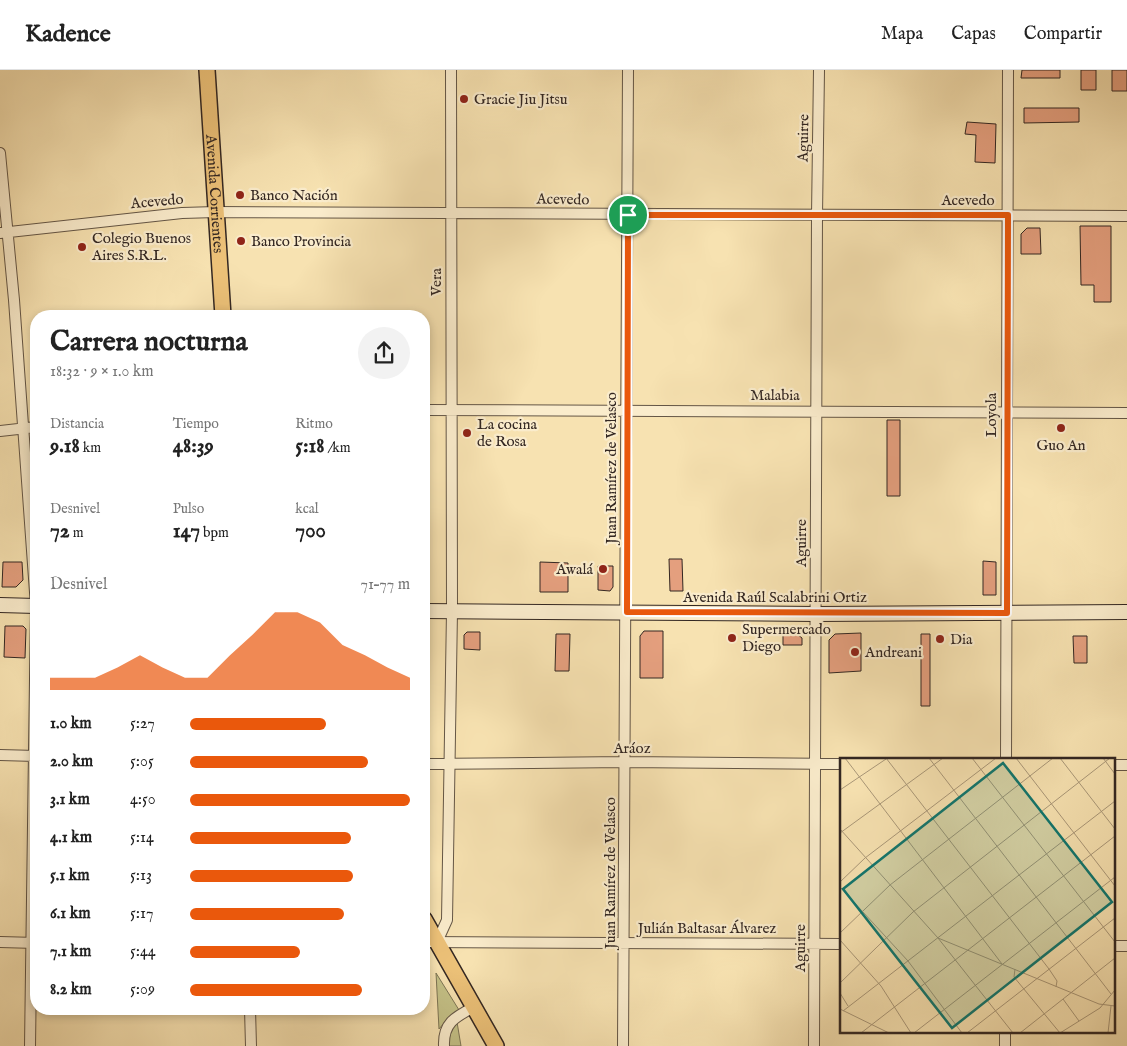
<!DOCTYPE html>
<html lang="es">
<head>
<meta charset="utf-8">
<style>
  body { margin:0; font-family:"IM FELL English",serif; background:#f2f2f2; color:#222; height:100vh; display:flex; flex-direction:column; font-size:19px; white-space:nowrap }
  * { box-sizing:border-box; margin:0 }
  p { font-size:16px; color:#767676 }
  .icon { flex:none; width:28px; height:28px; fill:none; stroke:currentColor; stroke-width:2; stroke-linecap:round; stroke-linejoin:round }
  .map { position:relative; flex:1; overflow:hidden }
  .drawer { position:absolute; left:30px; top:240px; width:400px; height:705px; display:flex; flex-direction:column; background:#fff; border-radius:20px; box-shadow:0 2px 8px #0003 }
  .drawer>* { flex:none }
  .pin { position:absolute; display:grid; place-items:center; width:42px; height:42px; color:#fff; margin:-21px; border:2px solid #fff; border-radius:50%; box-shadow:0 1px 5px #0007 }
  .round { display:grid; place-items:center; flex:none; width:52px; height:52px; border-radius:26px; background:#f2f2f2 }
  .overview { display:flex; align-items:center; justify-content:space-between; height:85px; padding:0 20px }
  h1 { font-size:28px; font-weight:700; line-height:38px }
  .figures { display:grid; grid-template-columns:repeat(3,1fr); gap:8px; height:85px; padding:5px 20px }
  .figures div { display:grid; align-content:center }
  .figures b { font-size:21px; font-weight:700 }
  .figures small { font-size:14px; font-weight:400 }
  .figures p { font-size:14px }
  .chart { height:140px; padding:10px 20px }
  .chart p { display:flex; justify-content:space-between }
  .chart svg { width:100%; height:90px; margin-top:5px; fill:#ea580c; opacity:.7 }
  ul { padding:0 20px; list-style:none; font-size:16px }
  li { display:grid; grid-template-columns:80px 60px 1fr; align-items:center; height:38px }
  li i { height:12px; border-radius:6px; background:#ea580c }
  header { display:flex; align-items:center; gap:30px; box-sizing:border-box; height:70px; padding:0 25px; background:#fff; border-bottom:1px solid #e0e0e0 }
  header strong { font-size:24px }
  nav { display:flex; gap:28px; margin-inline-start:auto; font-size:18px }
  .map>svg:first-child { display:block }
  .green { fill:#c4c187; stroke:#7c7454 }
  .building { fill:#e49f7e; stroke:#332722 }
  .lines { fill:none; stroke-linecap:round; stroke-linejoin:round }
  .minor-casing { stroke:#645646; stroke-width:12 }
  .secondary-casing { stroke:#332722; stroke-width:16 }
  .primary-casing { stroke:#332722; stroke-width:18 }
  .minor { stroke:#faeccc; stroke-width:10 }
  .secondary { stroke:#faeccc; stroke-width:14 }
  .primary { stroke:#ecc178; stroke-width:15 }
  .route-casing { stroke:#fff; stroke-width:10 }
  .route { stroke:#ea580c; stroke-width:6 }
  .poi-dot { fill:#8f2418; stroke:#faeccc; stroke-width:2 }
  .labels { text-anchor:middle; stroke-width:4.5; stroke-linejoin:round; paint-order:stroke }
  .poi-label { font-size:15px; fill:#332722; stroke:#faeccc; text-anchor:start }
  .street-label { font-size:15px; fill:#332722; stroke:#faeccc }
  .inset-road { fill:none; stroke:#a99778; stroke-width:1 }
  .view { fill:#0f766e; fill-opacity:0.15; stroke:#0f766e; stroke-width:2.5 }
  .inset-edge { fill:none; stroke:#332722; stroke-width:2.5 }
</style>
</head>
<body>
<header>
<strong>Kadence</strong>
<nav><a>Mapa</a><a>Capas</a><a>Compartir</a></nav>
</header>
<div class="map">
<svg width="1127" height="976" viewBox="0 0 1127 976">
  <rect width="100%" height="100%" fill="#f7e2b1"/>
  <filter id="stains"><feTurbulence type="fractalNoise" baseFrequency=".004" numOctaves="4"/><feColorMatrix values="0 0 0 0 .2 0 0 0 0 .09 0 0 0 0 .02 0 0 0 .5 -.17"/></filter>
  <radialGradient id="worn" r=".72"><stop offset=".6" stop-color="#630" stop-opacity="0"/><stop offset="1" stop-color="#630" stop-opacity=".3"/></radialGradient>
  <path class="green" d="M436 903 459 940 449 947 439 959Z
    M457 952 461 976H447L448 964Z"/>
  <path class="building" d="M1022 0H1060V8H1021Z
    M1081 0H1096V20H1081Z
    M1112 0H1127V21H1112Z
    M1024 38H1079V52L1024 53Z
    M967 52 996 54 995 93 975 92 976 65 965 64Z
    M1080 156H1111V232H1094V215H1081Z
    M1027 158H1040L1041 184H1021V164Z
    M887 350H900V426H887Z
    M669 489H682L683 521H670Z
    M983 491 996 492V525H983Z
    M3 492H22L23 510 16 517H2Z
    M540 492 568 493V522H540Z
    M598 496H613V517L610 521 598 520Z
    M5 556H23L26 559 25 588 4 587Z
    M644 561H663V608H640V566Z
    M793 561 802 568V575H783V563Z
    M467 562H480V580L464 579V565Z
    M861 563V601L829 603V570L835 564Z
    M556 564H570L569 601H555Z
    M921 564H930V636H921Z
    M1073 566H1087V593H1074Z"/>
  <g class="lines">
    <g class="minor-casing">
      <path id="minor" d="M0 83 14 230 36 536 30 976
        M0 163 182 143 216 142 1127 146
        M424 340 1127 343
        M0 361 36 357
        M0 685 36 686
        M1006 690 1008 0
        M424 694 625 692 841 694
        M1113 695H1127
        M0 872 36 873
        M424 872 841 874
        M437 872 447 850 452 541 451 0
        M1113 876H1127
        M250 939 251 976
        M1005 962V976
        M444 976C443 953 455 947 474 937
        M623 976 628 0
        M814 976 817 145 819 0"/>
    </g>
    <g class="secondary-casing">
      <path id="secondary" d="M0 535 36 536
        M424 541 817 544 1127 542"/>
    </g>
    <g class="primary-casing">
      <g id="primary">
        <path id="s1" d="M207 0 223 246"/>
        <path d="M424 849 496 976"/>
      </g>
    </g>
    <use href="#minor" class="minor"/>
    <use href="#secondary" class="secondary"/>
    <use href="#primary" class="primary"/>
  </g>
  <g class="lines">
    <g class="route-casing">
      <path id="route" d="M628 145H1008L1007 543 627 542Z"/>
    </g>
    <use href="#route" class="route"/>
  </g>
  <g class="poi-dot">
    <circle cx="464" cy="29" r="5"/>
    <circle cx="240" cy="125" r="5"/>
    <circle cx="241" cy="171" r="5"/>
    <circle cx="82" cy="177" r="5"/>
    <circle cx="1061" cy="358" r="5"/>
    <circle cx="467" cy="363" r="5"/>
    <circle cx="603" cy="499" r="5"/>
    <circle cx="732" cy="568" r="5"/>
    <circle cx="940" cy="569" r="5"/>
    <circle cx="855" cy="582" r="5"/>
  </g>
  <g class="labels">
    <g class="poi-label">
      <text x="474" y="34">Gracie Jiu Jitsu</text>
      <text x="250" y="130">Banco Nación</text>
      <text x="92" y="173">Colegio Buenos<tspan x="92" dy="17">Aires S.R.L.</tspan></text>
      <text x="251" y="176">Banco Provincia</text>
      <text x="477" y="359">La cocina<tspan x="477" dy="17">de Rosa</tspan></text>
      <text x="1061" y="380" text-anchor="middle">Guo An</text>
      <text x="593" y="504" text-anchor="end">Awalá</text>
      <text x="742" y="564">Supermercado<tspan x="742" dy="17">Diego</tspan></text>
      <text x="950" y="574">Dia</text>
      <text x="865" y="587">Andreani</text>
    </g>
    <g class="street-label">
      <text transform="translate(803 68) rotate(-89)" y="5">Aguirre</text>
      <text dy="5" stroke="none"><textPath href="#s1" startOffset="124">Avenida Corrientes</textPath></text>
      <text transform="translate(563 129) rotate(1)" y="5">Acevedo</text>
      <text x="968" y="135">Acevedo</text>
      <text transform="translate(157 131) rotate(-5)" y="5">Acevedo</text>
      <text transform="translate(436 212) rotate(-90)" y="5">Vera</text>
      <text x="775" y="330">Malabia</text>
      <text transform="translate(991 345) rotate(-90)" y="5">Loyola</text>
      <text transform="translate(611 398) rotate(-90)" y="5">Juan Ramírez de Velasco</text>
      <text transform="translate(801 473) rotate(-90)" y="5">Aguirre</text>
      <text x="775" y="532">Avenida Raúl Scalabrini Ortiz</text>
      <text x="632" y="683">Aráoz</text>
      <text transform="translate(610 803) rotate(-90)" y="5">Juan Ramírez de Velasco</text>
      <text x="707" y="863">Julián Baltasar Álvarez</text>
      <text transform="translate(800 878) rotate(-90)" y="5">Aguirre</text>
    </g>
  </g>
  <g transform="translate(840 688)">
    <rect width="275" height="275" fill="#f7e2b1"/>
    <path class="inset-road" d="M5 0 162 206M46 0 209 211 217 223 216 229M89 0 271 236M132 0 275 184M176 0 275 128M220 0 275 71M263 0 275 16M0 32 46 1M0 71 98 180 259 246 275 248M0 75 103 0M0 124 25 100 156 0M0 129 68 203 122 275M0 175 50 127 213 0M98 180 173 275M0 182 41 228 71 275M175 211 174 219 220 275M0 225 73 154 270 0M0 235 8 248M223 241 239 263M0 251 49 275M3 253 275 43M21 275 275 78M74 275 275 119M127 275 275 160M180 275 275 200M220 275 260 250 275 232M268 275 271 248"/>
    <path class="view" d="M163 5 272 144 112 270 3 131Z"/>
    <rect width="275" height="275" class="inset-edge"/>
  </g>
  <rect width="100%" height="100%" filter="url(#stains)"/>
  <rect width="100%" height="100%" fill="url(#worn)"/>
</svg>
<div class="pin" style="left:628px;top:145px;background:#1e9e55"><svg class="icon" aria-label="arrive" viewBox="0 0 24 24"><path d="M6 21V4h12l-3 4 3 4H6"/></svg></div>
<section class="drawer">
<div class="overview"><div><h1>Carrera nocturna</h1><p>18:32 · 9 × 1.0 km</p></div><a class="round"><svg class="icon" aria-label="share" viewBox="0 0 24 24"><path d="M12 15V3M7 8l5-5 5 5M5 13v7h14v-7"/></svg></a></div>
<div class="figures">
<div><p>Distancia</p><b>9.18<small> km</small></b></div>
<div><p>Tiempo</p><b>48:39</b></div>
<div><p>Ritmo</p><b>5:18<small> /km</small></b></div>
</div>
<div class="figures">
<div><p>Desnivel</p><b>72<small> m</small></b></div>
<div><p>Pulso</p><b>147<small> bpm</small></b></div>
<div><p>kcal</p><b>700</b></div>
</div>
<div class="chart"><p><span>Desnivel</span>71–77 m</p>
<svg viewBox="0 0 160 44" preserveAspectRatio="none"><path d="M0 44V38L10 38L20 38L30 33L40 27L50 33L60 38L70 38L80 27L90 17L100 6L110 6L120 11L130 22L140 27L150 33L160 38V44z"/></svg>
</div>
<ul>
<li><b>1.0 km</b>5:27<i style="width:62%"></i></li>
<li><b>2.0 km</b>5:05<i style="width:81%"></i></li>
<li><b>3.1 km</b>4:50<i style="width:100%"></i></li>
<li><b>4.1 km</b>5:14<i style="width:73%"></i></li>
<li><b>5.1 km</b>5:13<i style="width:74%"></i></li>
<li><b>6.1 km</b>5:17<i style="width:70%"></i></li>
<li><b>7.1 km</b>5:44<i style="width:50%"></i></li>
<li><b>8.2 km</b>5:09<i style="width:78%"></i></li>
</ul>
</section>
</div>
</body>
</html>
